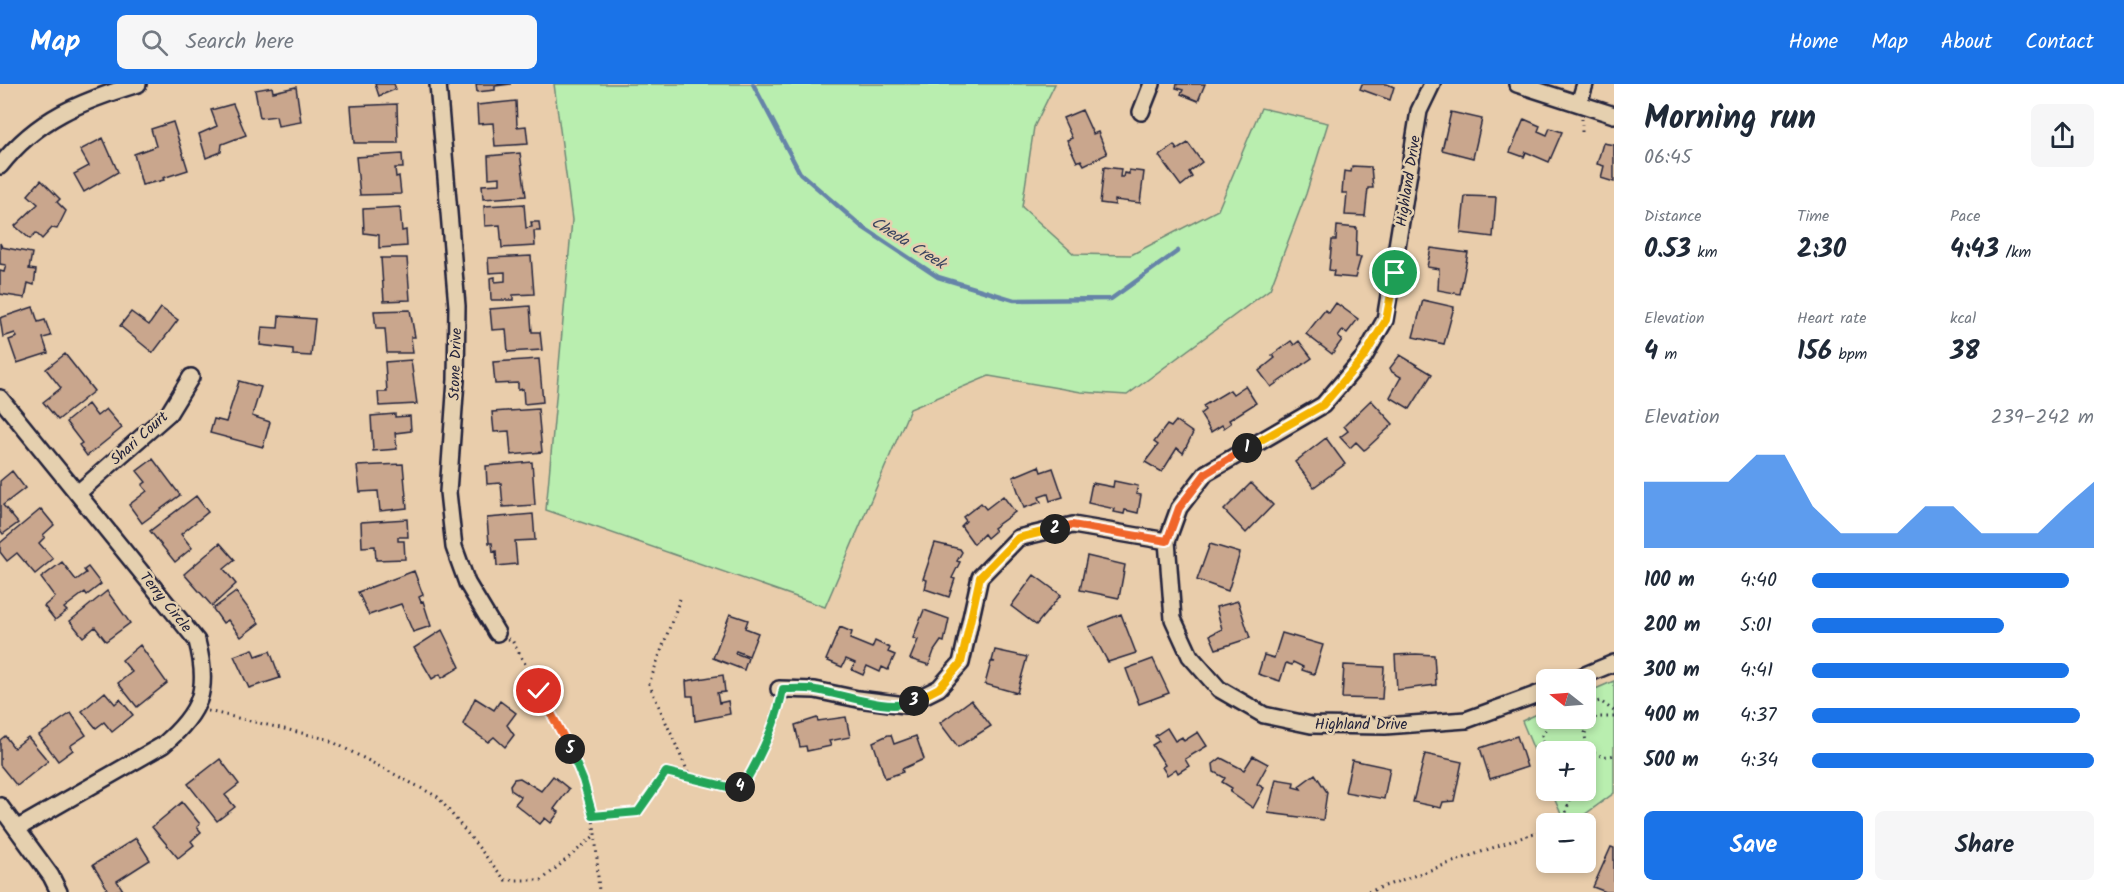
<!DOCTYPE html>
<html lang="en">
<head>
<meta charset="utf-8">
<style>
  body { margin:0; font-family:Kalam,sans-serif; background:#f6f6f7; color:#1f2937; height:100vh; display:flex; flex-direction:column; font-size:22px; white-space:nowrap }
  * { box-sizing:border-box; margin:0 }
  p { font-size:20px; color:#747a83 }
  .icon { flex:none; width:33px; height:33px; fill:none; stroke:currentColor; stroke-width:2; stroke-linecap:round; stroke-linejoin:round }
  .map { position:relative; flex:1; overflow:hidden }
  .side { display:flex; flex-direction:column; background:#fff; width:510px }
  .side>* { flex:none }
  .needle { width:39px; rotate:287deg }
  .fabs { position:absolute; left:1536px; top:585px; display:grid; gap:12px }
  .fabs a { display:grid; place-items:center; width:60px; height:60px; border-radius:9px; background:#fff; box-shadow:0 3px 9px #0003; font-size:30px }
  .pin { position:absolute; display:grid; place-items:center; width:51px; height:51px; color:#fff; margin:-26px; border:3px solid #fff; border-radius:50%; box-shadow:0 2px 6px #0007 }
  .km { position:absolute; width:30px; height:30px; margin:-15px; border-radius:50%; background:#222; color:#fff; font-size:16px; line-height:30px; text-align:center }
  .round { display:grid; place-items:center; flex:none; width:63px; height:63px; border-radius:9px; background:#f6f6f7 }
  .summary { display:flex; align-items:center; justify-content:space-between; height:102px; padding:0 30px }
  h1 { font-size:33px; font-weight:700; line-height:45px }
  .figures { display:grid; grid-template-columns:repeat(3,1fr); gap:9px; height:102px; padding:6px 30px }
  .figures div { display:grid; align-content:center }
  .figures b { font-size:26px; font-weight:700 }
  .figures small { font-size:16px; font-weight:400 }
  .figures p { font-size:16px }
  .chart { height:168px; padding:12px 30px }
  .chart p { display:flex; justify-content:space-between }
  .chart svg { width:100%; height:108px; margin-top:6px; fill:#1a73e8; opacity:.7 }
  .button { display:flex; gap:12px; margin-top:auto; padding:12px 30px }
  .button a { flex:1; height:69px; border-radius:9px; background:#1a73e8; color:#fff; font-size:24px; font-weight:700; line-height:69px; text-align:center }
  .button a+a { background:#f6f6f7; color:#1f2937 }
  ul { padding:0 30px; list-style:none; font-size:20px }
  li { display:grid; grid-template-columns:96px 72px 1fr; align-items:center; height:45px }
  li i { height:15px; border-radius:8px; background:#1a73e8 }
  header { display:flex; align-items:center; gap:36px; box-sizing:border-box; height:84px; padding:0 30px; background:#1a73e8; color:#fff }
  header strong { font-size:28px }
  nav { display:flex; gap:33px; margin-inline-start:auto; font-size:21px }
  .search { width:420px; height:54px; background:#f6f6f7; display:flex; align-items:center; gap:15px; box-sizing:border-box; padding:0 21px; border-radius:9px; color:#747a83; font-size:22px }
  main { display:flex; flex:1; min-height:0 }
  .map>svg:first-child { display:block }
  .green { fill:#b9eeaf; stroke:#6e8875; stroke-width:1.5 }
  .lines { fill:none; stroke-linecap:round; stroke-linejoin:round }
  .stream { stroke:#6684a8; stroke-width:4.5 }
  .building { fill:#c9a68d; stroke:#22223b; stroke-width:1.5 }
  .minor-casing { stroke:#22223b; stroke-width:20 }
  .path { stroke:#22223b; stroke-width:3; stroke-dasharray:1.5 4.5; stroke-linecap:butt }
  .minor { stroke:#e5d0af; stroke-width:15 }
  .split-1-casing { stroke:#fff; stroke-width:12 }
  .split-2-casing { stroke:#fff; stroke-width:12 }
  .split-3-casing { stroke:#fff; stroke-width:12 }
  .split-4-casing { stroke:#fff; stroke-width:12 }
  .split-5-casing { stroke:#fff; stroke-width:12 }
  .split-6-casing { stroke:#fff; stroke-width:12 }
  .split-1 { stroke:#f5b400; stroke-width:8 }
  .split-2 { stroke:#f0652b; stroke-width:8 }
  .split-3 { stroke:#f5b400; stroke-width:8 }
  .split-4 { stroke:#22a559; stroke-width:8 }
  .split-5 { stroke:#22a559; stroke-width:8 }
  .split-6 { stroke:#f0652b; stroke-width:8 }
  .labels { text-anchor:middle; stroke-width:5; stroke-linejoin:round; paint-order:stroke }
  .street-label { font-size:15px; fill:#22223b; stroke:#e5d0af }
  .water-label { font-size:16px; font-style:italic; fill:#39435f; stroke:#e5d0af }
</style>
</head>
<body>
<header>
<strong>Map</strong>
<div class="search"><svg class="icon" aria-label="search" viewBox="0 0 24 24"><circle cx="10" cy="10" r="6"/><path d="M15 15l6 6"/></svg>Search here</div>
<nav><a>Home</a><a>Map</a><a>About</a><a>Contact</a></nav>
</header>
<main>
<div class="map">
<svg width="1614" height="808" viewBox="0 0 1614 808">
  <rect width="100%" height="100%" fill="#e9cdab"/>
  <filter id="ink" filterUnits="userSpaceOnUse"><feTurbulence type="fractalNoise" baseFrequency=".0167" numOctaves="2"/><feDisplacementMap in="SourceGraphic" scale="12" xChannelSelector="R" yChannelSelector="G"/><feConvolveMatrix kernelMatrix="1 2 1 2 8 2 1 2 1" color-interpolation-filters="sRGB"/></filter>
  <g filter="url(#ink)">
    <path class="green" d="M554 0H1055L1034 43 1022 123 1074 170 1131 171 1218 126 1261 24 1328 39 1306 110 1270 205 1127 311 1081 308 989 292 910 325 825 523 546 426 572 136Z
      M1614 597V709L1573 739H1565L1551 707 1586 706V668H1546V695L1522 637 1546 626V634H1586V609Z"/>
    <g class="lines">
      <path class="stream" d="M753 0 800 89 861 142 938 193 1014 216 1111 215 1178 167"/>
    </g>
    <path class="building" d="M375 0H394L396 5 379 12Z
      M476 0H511L495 2V6L477 8Z
      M1177 0H1205L1198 17 1181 10 1183 6 1176 4Z
      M1362 0H1387L1394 3 1390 16 1360 5Z
      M272 3 273 8 296 3 301 38 278 42 276 32 260 34 255 6Z
      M516 17 517 43 526 42 528 60 495 62 493 39 478 40 477 21Z
      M233 20 246 51 222 60 221 68 206 74 199 50 217 42 211 26Z
      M397 20 398 59H354L351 22Z
      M1082 26 1093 50 1098 48 1107 70 1084 81 1081 76 1077 78 1067 56 1072 54 1063 34Z
      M1451 28 1482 35 1473 74 1442 66Z
      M1524 35 1540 42 1538 47 1547 51 1550 44 1562 48 1549 78 1526 68 1524 73 1510 68Z
      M173 38 188 86 163 94 164 96 142 101 134 70 156 62 151 45Z
      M103 54 118 88 84 108 74 90 89 82 80 66Z
      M1188 59 1202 78 1189 88 1192 93 1181 102 1159 72 1174 61 1177 66Z
      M1603 59 1614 61V98L1601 94 1604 82 1597 80Z
      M520 69 526 112 483 115 482 101 500 100V93L489 94 488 72Z
      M402 70 403 84H395L396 93 399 92 401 110 360 111 356 73Z
      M1352 82 1371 83 1373 104H1368L1365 132 1345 131 1347 109H1342L1344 87 1351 88Z
      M1104 83 1121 85 1120 93H1123L1124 89 1129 90V86L1144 88 1140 119 1115 116V121L1100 119Z
      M41 96 60 115 57 118 66 127 57 145 52 144 42 155 36 149 30 155 15 142 38 120 28 111Z
      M1465 112 1496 113 1493 153 1461 149Z
      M524 120 526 144 532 143 531 138H539L540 147H534L535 162 502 164 500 141 485 142 484 122Z
      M400 123 402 147 406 146 407 162 379 164V151L364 149 363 125Z
      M1337 142 1357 144 1356 173H1361L1355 194 1333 192 1334 187 1329 186 1332 156H1336Z
      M0 159 2 163 32 169 29 185 36 186 34 201 28 199 25 214 0 210V187L4 188 6 181 0 180Z
      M1431 164 1468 169 1460 210 1438 206 1439 185 1427 183Z
      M531 172 534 210 513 211V216H491L490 194 495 193V198L505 197V188L489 189 488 174Z
      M381 174H407L410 216 384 217Z
      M1423 216 1454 223 1444 260 1413 253Z
      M1336 219 1358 235 1347 249 1343 246 1338 253 1342 256 1332 270 1306 250 1325 226 1329 229Z
      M530 222 532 248H540L542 266 508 268 506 245 492 246 490 225Z
      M33 223 38 238 45 236 51 252 43 254 48 269 17 279 9 256 17 253 15 249 3 253 0 234Z
      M161 224 178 236 153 269 120 242 131 228 149 241Z
      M410 226 415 253H411L413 269H387L385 245H376L374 227Z
      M279 232 315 235 311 272 293 271V265L260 261 262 243 278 244Z
      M1291 257 1294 261 1299 257 1312 274 1271 303 1259 287 1275 274 1272 271Z
      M65 270 94 307 58 336 43 318 61 304 46 285Z
      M1400 271 1432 290 1410 325 1390 313 1401 293 1392 288 1390 284Z
      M539 275 543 318 524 320 523 305 518 306V299L495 300 493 278Z
      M411 276 417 320 379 322 378 308H387L385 278Z
      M239 297 261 303 252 332 270 338 263 363 210 349 214 335 226 338Z
      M1245 302 1256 319 1229 336 1231 339 1224 344 1222 341 1211 348 1200 330 1205 326 1203 322 1230 306 1233 310Z
      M1371 316 1393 340 1366 365 1364 366 1356 358 1350 364 1340 353 1348 347 1344 342Z
      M88 320 97 332 106 325 122 344 87 372 79 361 82 359 66 338Z
      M538 325 542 368 511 371 509 347 494 348 492 328Z
      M395 330V333L410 332 411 347 395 349 397 365 373 367 371 332Z
      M1176 337 1193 349 1183 369 1177 364 1162 388 1145 378 1158 361 1154 358 1167 341 1171 343Z
      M1326 354 1345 380 1314 403 1295 378Z
      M153 375 180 411 142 439 129 421 147 407 142 401 146 398 137 387Z
      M532 378 535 421 503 423 501 399 487 400 486 382Z
      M403 380 407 424 380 427 378 407 360 408 357 382Z
      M1039 382 1041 388 1053 384 1063 413 1050 417 1048 410 1039 413 1041 418 1024 424 1013 393Z
      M12 387 25 404 3 421 18 439 3 450 0 446V397Z
      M1114 397 1138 402 1136 410 1141 411 1138 429 1125 426 1124 430 1114 428 1115 425 1088 419 1092 399 1113 403Z
      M1251 399 1273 421 1246 449 1224 426Z
      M196 412 208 428 181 450 192 464 175 478 150 447Z
      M1003 412 1015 428 993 444 995 447 987 454 984 450 974 460 961 442 966 437 963 433 981 419 986 425Z
      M41 425 54 441 43 451 45 453 39 459 53 475 35 490 17 469 7 477 0 468V459Z
      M533 430 535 456 515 457 517 480 497 482 496 467 493 468 492 459H489L487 434Z
      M407 435 408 453H398V457H404L405 475 376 476 375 462 362 463 361 438Z
      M220 459 235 476 224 485 236 500 212 522 184 490Z
      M935 459 960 465 962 468 957 477 960 478 952 494 955 495 949 513 925 505 927 496 923 495Z
      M1210 460 1240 469 1228 507 1197 496Z
      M1087 472 1125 481 1119 514 1080 506Z
      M62 478 76 496 86 489 84 486 88 483 101 500 87 511 85 508 64 524 67 527 55 536 44 522 55 513 41 494Z
      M414 487 423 511 419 513 421 518 423 517 431 542 413 548 401 520 369 531 358 508Z
      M1034 491 1061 511 1036 541 1011 522Z
      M107 507 130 539 106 557 95 543 83 553 70 537Z
      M236 508 259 539 241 553 228 536 223 539 213 525Z
      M1238 517 1250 554 1216 565 1210 551 1222 545 1216 523Z
      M924 526 949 535 944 558 941 557 934 567 929 581 910 575 918 556 913 554Z
      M730 530 748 536 745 544 758 549 749 572 736 567 735 569 748 574 744 586 713 574Z
      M1121 530 1136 569 1108 578 1089 543Z
      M840 543 852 548 850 555 872 564 875 557 890 564 888 568 895 571 888 586 882 583 880 588 867 582 863 591 852 586 855 579 846 575 842 583 826 576Z
      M442 546 460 583 442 594 440 590 432 595 414 564Z
      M1282 549 1323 561 1314 590 1302 586 1303 583 1293 578 1292 581 1286 579 1280 597 1258 590 1264 571 1274 574Z
      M140 561 167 599 137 623 118 599 132 588 122 576Z
      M253 565 256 572 270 567 280 594 249 604 234 572Z
      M995 566 1027 573 1017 609 985 600 991 578H995L992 577Z
      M1416 570 1434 571 1436 601 1397 606 1395 571Z
      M1153 575 1169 609 1139 620 1126 585Z
      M1344 581 1384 583 1382 615 1342 614Z
      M723 591 725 608 717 609 719 619 728 617 730 630 695 637 693 612H687L686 597Z
      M105 608 115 620 120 615 133 631 112 648 104 638 96 644 82 627Z
      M475 614 494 626 500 617 516 629 507 641 514 651 505 663 494 653 488 658 463 640Z
      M971 616 991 642 958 663 940 639Z
      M71 629 86 651 70 662 73 666 58 677 39 651Z
      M846 633 850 653 829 657 831 662 807 667 806 662 800 663 795 641 817 634 818 637Z
      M1167 644 1175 657 1182 653 1184 657 1198 648 1207 662 1185 675 1189 682 1178 689 1176 685 1167 691 1162 683 1165 681 1152 661 1159 657 1155 652Z
      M888 651H891L894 660 916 652 924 675 902 685 903 688 885 694 873 658Z
      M5 652 14 664 28 653 48 677 17 702 0 681V656Z
      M1517 652 1527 683 1490 695 1480 664Z
      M1425 670 1462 678 1454 717 1443 718 1441 724 1413 718Z
      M1253 672 1268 680 1257 700 1264 704 1253 724 1230 708 1232 704 1222 698 1225 694 1214 688 1213 680 1221 674 1244 686Z
      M220 675 239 700 225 711 235 723 217 737 188 700Z
      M1352 676 1390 684 1384 715 1345 708Z
      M1315 690 1327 708 1323 736 1268 729 1276 695 1294 698 1293 703 1301 705 1299 702Z
      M553 692 569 705 554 725 559 728 551 739 545 734 540 740 515 720 521 713 511 706 510 701 514 695 520 694 541 707Z
      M182 718 200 740 197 743 201 748 191 757 194 761 178 774 152 743Z
      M136 754 150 776 117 797 123 806 102 808 107 804 93 781Z
      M1611 763 1614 764V808H1606L1593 803Z"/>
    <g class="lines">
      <g class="minor-casing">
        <path id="minor" d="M438 0 457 222 456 296 448 408 454 463 467 499 497 549
          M1432 0 1419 27 1385 236 1364 273 1323 321 1206 389 1179 424 1167 457 1173 535 1190 572 1219 605 1264 631 1311 641 1385 642 1466 636 1546 607
          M1517 0 1614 31
          M1579 19 1585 0
          M1141 28 1152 0
          M0 82C37 34 82 17 138 0
          M0 314 197 557C210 606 201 628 163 661L18 744
          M79 408 169 329 191 293
          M1573 596 1614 579
          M779 605 815 606 858 615 905 621 939 604 961 579 980 493 1018 454 1073 441 1167 457
          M0 722 51 792 59 808"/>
      </g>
      <path class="path" d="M1582 48V35
        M680 515 649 600 691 695
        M508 555 512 556C542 612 579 668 592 730 597 755 597 783 599 808
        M1586 621 1600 617 1614 627
        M208 627 327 655 438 713 505 796H542L594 752
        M1614 633H1596L1585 649C1585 666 1597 676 1614 671
        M1546 682 1542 651 1554 634
        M593 732 638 728 666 688 727 703 743 702 781 618
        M1563 740 1572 706
        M1368 808 1546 745"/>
      <use href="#minor" class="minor"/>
    </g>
  </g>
  <g class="lines" filter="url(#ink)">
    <g class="split-1-casing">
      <path id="split-1" d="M1247 364 1323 321 1364 273 1386 236 1395 189"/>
    </g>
    <g class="split-2-casing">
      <path id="split-2" d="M1055 445 1072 441 1167 457 1179 424 1206 389 1247 364"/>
    </g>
    <g class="split-3-casing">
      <path id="split-3" d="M914 617 939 604 961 579 980 493 1018 454 1055 445"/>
    </g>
    <g class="split-4-casing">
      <path id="split-4" d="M740 703 743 702C760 673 777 639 783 605 794 605 806 604 816 606 842 610 890 629 914 617"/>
    </g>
    <g class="split-5-casing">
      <path id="split-5" d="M570 665 583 696 593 732 638 728 666 688 728 703H740"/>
    </g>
    <g class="split-6-casing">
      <path id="split-6" d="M539 607 570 665"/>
    </g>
    <use href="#split-1" class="split-1"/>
    <use href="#split-2" class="split-2"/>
    <use href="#split-3" class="split-3"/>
    <use href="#split-4" class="split-4"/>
    <use href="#split-5" class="split-5"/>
    <use href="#split-6" class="split-6"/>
  </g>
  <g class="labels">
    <g class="street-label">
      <text transform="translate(1408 97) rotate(-81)" y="5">Highland Drive</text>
      <text transform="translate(455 280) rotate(-88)" y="5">Stone Drive</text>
      <text transform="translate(139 354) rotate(-42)" y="5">Shari Court</text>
      <text transform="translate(166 518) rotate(51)" y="5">Terry Circle</text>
      <text x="1361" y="645">Highland Drive</text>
    </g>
    <g class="water-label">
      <text transform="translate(909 158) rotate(32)" y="6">Cheda Creek</text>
    </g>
  </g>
</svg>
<div class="fabs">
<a><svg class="needle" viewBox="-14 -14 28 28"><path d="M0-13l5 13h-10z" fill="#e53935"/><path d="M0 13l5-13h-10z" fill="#747a83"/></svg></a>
<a>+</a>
<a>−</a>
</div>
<div class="pin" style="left:1395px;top:189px;background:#1e9e55"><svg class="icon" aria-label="arrive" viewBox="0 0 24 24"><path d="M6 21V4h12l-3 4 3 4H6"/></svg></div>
<div class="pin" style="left:539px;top:607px;background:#d93025"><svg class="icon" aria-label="check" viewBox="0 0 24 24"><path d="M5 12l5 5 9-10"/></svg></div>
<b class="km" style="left:1247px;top:364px">1</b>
<b class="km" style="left:1055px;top:445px">2</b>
<b class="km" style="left:914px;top:617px">3</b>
<b class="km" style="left:740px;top:703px">4</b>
<b class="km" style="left:570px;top:665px">5</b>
</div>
<section class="side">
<div class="summary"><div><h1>Morning run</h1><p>06:45</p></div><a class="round"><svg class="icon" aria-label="share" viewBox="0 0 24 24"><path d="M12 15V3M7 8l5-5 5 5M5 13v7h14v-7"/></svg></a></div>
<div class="figures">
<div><p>Distance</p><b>0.53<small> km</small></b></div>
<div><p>Time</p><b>2:30</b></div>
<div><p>Pace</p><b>4:43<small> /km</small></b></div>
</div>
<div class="figures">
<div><p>Elevation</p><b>4<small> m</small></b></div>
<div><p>Heart rate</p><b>156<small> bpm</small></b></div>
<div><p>kcal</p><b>38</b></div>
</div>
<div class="chart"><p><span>Elevation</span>239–242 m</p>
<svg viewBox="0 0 160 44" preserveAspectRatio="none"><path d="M0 44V17L10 17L20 17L30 17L40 6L50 6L60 27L70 38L80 38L90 38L100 27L110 27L120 38L130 38L140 38L150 27L160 17V44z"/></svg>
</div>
<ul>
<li><b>100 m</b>4:40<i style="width:91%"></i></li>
<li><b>200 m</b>5:01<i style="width:68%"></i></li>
<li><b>300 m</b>4:41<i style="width:91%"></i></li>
<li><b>400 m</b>4:37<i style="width:95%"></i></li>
<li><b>500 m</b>4:34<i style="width:100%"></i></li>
</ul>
<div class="button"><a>Save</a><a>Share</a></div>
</section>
</main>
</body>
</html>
